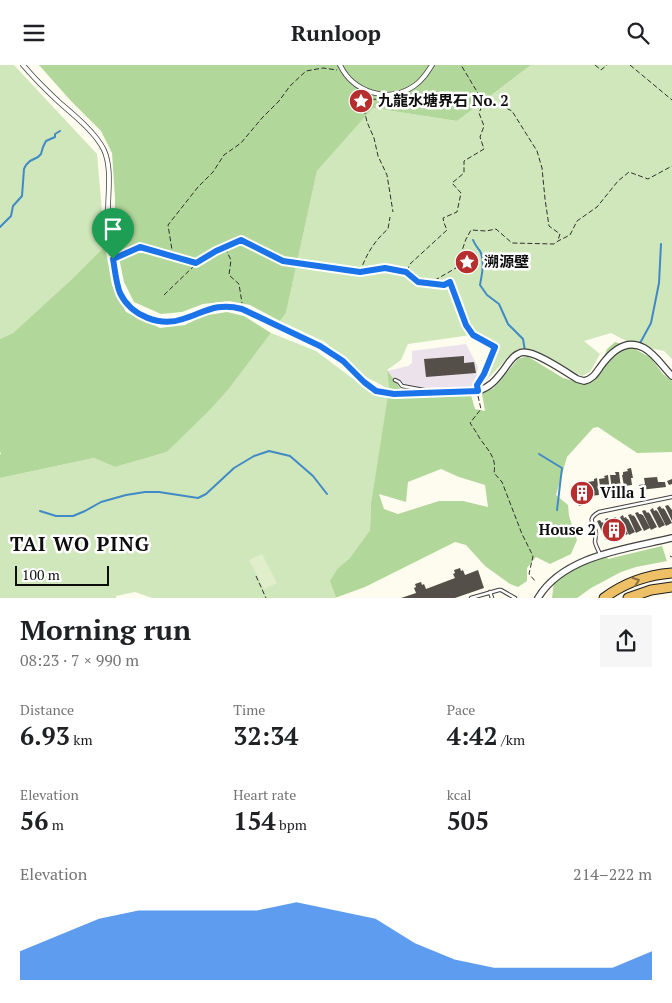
<!DOCTYPE html>
<html lang="en">
<head>
<meta charset="utf-8">
<style>
  body { margin:0; font-family:"PT Serif","Noto Sans TC",serif; background:#f6f6f6; color:#202124; height:100vh; display:flex; flex-direction:column; font-size:19px; white-space:nowrap }
  * { box-sizing:border-box; margin:0 }
  p { font-size:16px; color:#757577 }
  .icon { flex:none; width:28px; height:28px; fill:none; stroke:currentColor; stroke-width:2; stroke-linecap:round; stroke-linejoin:round }
  .map { position:relative; height:533px; overflow:hidden }
  .sheet { display:flex; flex-direction:column; background:#fff; flex:1 }
  .sheet>* { flex:none }
  .scale { position:absolute; left:15px; bottom:12px; width:94px; box-sizing:border-box; padding-left:5px; border:2px solid #0d0d0d; border-top:0; font-size:14px; line-height:18px; white-space:nowrap; color:#0d0d0d; -webkit-text-stroke:4px #fff; paint-order:stroke }
  .pin { position:absolute; display:grid; place-items:center; width:42px; height:42px; color:#fff; margin:-51px -21px; border-radius:50% 50% 50% 0; rotate:-45deg; box-shadow:0 0 5px #0007 }
  .pin .icon { rotate:45deg }
  .round { display:grid; place-items:center; flex:none; width:52px; height:52px; border-radius:0px; background:#f6f6f6 }
  .headline { display:flex; align-items:center; justify-content:space-between; height:85px; padding:0 20px }
  h1 { font-size:28px; font-weight:700; line-height:38px }
  .stats { display:grid; grid-template-columns:repeat(3,1fr); gap:8px; height:85px; padding:5px 20px }
  .stats div { display:grid; align-content:center }
  .stats b { font-size:25px; font-weight:700 }
  .stats small { font-size:14px; font-weight:400 }
  .stats p { font-size:14px }
  .chart { height:140px; padding:10px 20px }
  .chart p { display:flex; justify-content:space-between }
  .chart svg { width:100%; height:90px; margin-top:5px; fill:#1a73e8; opacity:.7 }
  header { display:flex; justify-content:space-between; align-items:center; height:65px; padding:0 20px; background:#fff; font-size:22px; font-weight:700 }
  .map>svg:first-child { display:block }
  .industrial { fill:#ebe2ec }
  .green { fill:#cfe7ba }
  .forest { fill:#b2d79a; fill-rule:evenodd }
  .pitch { fill:#e0eecb }
  .lines { fill:none; stroke-linecap:round; stroke-linejoin:round }
  .stream { stroke:#418ac6; stroke-width:2 }
  .building { fill:#554f4a }
  .service-casing { stroke:#404040; stroke-width:4.5 }
  .pedestrian-casing { stroke:#404040; stroke-width:5.5 }
  .minor-casing { stroke:#404040; stroke-width:8 }
  .trunk-casing { stroke:#1e1e1e; stroke-width:11 }
  .path { stroke:#2f2f2f; stroke-width:1; stroke-dasharray:5 2.5; stroke-linecap:butt }
  .service { stroke:#fff; stroke-width:2.5 }
  .pedestrian { stroke:#fff; stroke-width:4 }
  .minor { stroke:#fff; stroke-width:5.5 }
  .trunk { stroke:#eec066; stroke-width:9 }
  .oneway { stroke:#896f3e }
  .route-casing { stroke:#fff; stroke-width:10 }
  .route { stroke:#1a73e8; stroke-width:6 }
  .labels { text-anchor:middle; stroke-width:5; stroke-linejoin:round; paint-order:stroke }
  .poi-label { font-size:15px; font-weight:bold; fill:#0d0d0d; stroke:#fff; text-anchor:start }
  .district-label { font-size:20px; font-weight:bold; letter-spacing:1px; fill:#0d0d0d; stroke:#fff }
</style>
</head>
<body>
<header><svg class="icon" aria-label="menu" viewBox="0 0 24 24"><path d="M4 6h16M4 12h16M4 18h16"/></svg>Runloop<svg class="icon" aria-label="search" viewBox="0 0 24 24"><circle cx="10" cy="10" r="6"/><path d="M15 15l6 6"/></svg></header>
<div class="map">
<svg width="672" height="533" viewBox="0 0 672 533">
  <rect width="100%" height="100%" fill="#fefcef"/>
  <path class="industrial" d="M466 279 478 302 475 321 467 322 409 323 407 325 396 319 387 306 408 301 412 298V286Z"/>
  <path class="green" d="M0 0H14L97 89 105 181 72 214 13 268 0 274Z
    M531 0H672V294L664 286 634 280 611 268 584 276 600 289 590 307 582 311 571 305 524 283 511 289 483 319 484 305 492 284 479 274H473L471 270 408 279 401 295 387 305 389 324 366 312 325 277 280 256 286 248 317 106 373 43 457 56Z
    M271 268 316 286 373 329 388 333 371 438 370 465 349 494 338 503 336 532 335 533H152L135 527 116 531V533H0V413L94 393 115 402 167 387 209 346 228 325Z"/>
  <path class="forest" d="M39 0H531L457 56 373 43 317 106 286 248 280 256 250 240 229 236 203 239 182 247 161 249 134 237 124 217 115 173V133L112 88 101 66 71 36Z
    M105 181 112 220 126 247 160 263 185 260 202 251 227 247 244 251 271 268 228 325 209 346 167 387 115 402 94 393 0 413V390L1 388 0 387V274L13 268 72 214Z
    M615 277 635 284 651 293 663 309 672 316V387L637 388 598 362 593 363 567 392 556 430 568 440 569 451 577 475 571 489 550 499 536 492 527 503V516L518 522 510 519 485 501 466 480 455 477 365 522 335 533 336 532 330 516 338 503 349 494 370 465 371 438 389 324 387 305 403 327 442 329 463 327 471 330 475 344 485 346 482 329 494 323 518 294 527 291 563 313 585 319 596 313 607 284ZM441 404 459 412 485 420 488 442 463 436H439L398 449 384 444 379 429 406 437 408 417Z
    M662 481 667 496 636 502 621 507 591 523 577 533H552L554 517C571 504 586 498 607 492L608 494Z"/>
  <path class="pitch" d="M262 489 277 518 264 524 249 495Z"/>
  <g class="lines">
    <path class="stream" d="M0 162 11 151 13 141 22 131 24 104 26 100 30 96 38 92 41 89 43 82 46 76 55 72V69L60 66
      M473 175C475 180 477 182 480 186 485 196 482 209 480 220L487 230 499 239 508 259 523 274 525 286
      M639 280 651 258 659 218 661 179
      M539 389 562 403 557 445
      M40 446 56 451H73L85 446 101 437 126 430 145 427H159L198 433 206 429 234 403 254 391 269 386 290 391 313 411 327 429"/>
  </g>
  <path class="building" d="M464 291V298L474 297 476 308 426 312 424 294Z
    M631 403 633 413H631L632 420 624 421 622 410H623V407L628 406 627 404Z
    M615 407H619L621 424 612 425 610 410H616Z
    M608 410 610 427 601 428 599 414 605 413 604 411Z
    M657 412 658 417H665L666 422 640 425 639 420 645 419 644 413Z
    M597 413 599 430 590 431 588 417 594 416V414Z
    M672 414V419L669 420 667 416Z
    M582 419H587L589 430H587L588 438 579 441 575 426 578 425 577 422 583 421Z
    M668 440 672 445V456L665 441Z
    M660 441 662 444 663 443 665 445 672 458 666 461 657 443Z
    M653 443 654 446 656 445 658 447 665 460 659 463 650 445Z
    M645 445 647 448 648 447 650 449 657 462 651 465 642 446Z
    M638 447 639 449H641L642 450H643L650 463 644 466 635 448Z
    M631 449 632 451 633 450 635 452 642 465 636 468 628 450Z
    M623 450 624 453 626 452 627 454H628L635 467 629 470 620 452Z
    M616 452 617 455 619 454 620 455 628 469 621 472 613 453Z
    M608 453 609 456 611 455 613 456 620 470 614 473 605 454Z
    M600 455 602 458 603 457 604 459 605 458 612 472 606 475 597 456Z
    M460 503 461 506 463 505 465 510 478 505 484 523 455 533H401L416 528 414 523 416 522 415 519 421 517 422 520 424 519 426 524 455 513 453 509 455 508 454 505Z"/>
  <g class="lines">
    <g class="service-casing">
      <path id="service" d="M395 315 399 317 402 321 429 326
        M600 489C598 485 596 481 595 477 595 474 596 471 596 468 595 458 585 455 599 447L672 432
        M490 527 492 533
        M471 533 499 525H501L515 533"/>
    </g>
    <g class="pedestrian-casing">
      <path id="pedestrian" d="M23 0C34 13 47 26 60 38 74 50 96 68 104 85 112 103 108 127 108 146 107 169 112 191 117 213 118 218 118 224 120 228 125 238 135 247 145 252 176 267 189 246 217 242 228 240 238 242 247 246L320 281 343 296 364 317 376 326 394 329 438 327
        M340 0C353 27 388 39 414 21 422 16 427 8 432 0"/>
    </g>
    <g class="minor-casing">
      <path id="minor" d="M438 327 478 326C490 322 495 316 502 307 507 301 511 292 518 289 521 287 525 287 529 288 541 290 566 307 577 314L584 316C593 314 596 308 601 301 611 287 626 273 644 283 655 289 663 302 672 311
        M538 533C564 490 627 484 672 473"/>
    </g>
    <g class="trunk-casing">
      <path id="trunk" d="M604 533C624 518 647 510 672 508
        M628 533 651 525 672 522"/>
    </g>
    <path class="path" d="M595 0 601 5 607 0
      M630 0 672 35
      M480 30 512 46 537 86 542 103 545 134 549 161 560 169 558 175
      M364 35 379 34
      M364 44 367 57 374 73 378 91 387 110 393 147
      M225 183 231 195 229 210 239 219 242 238
      M173 191 168 160 198 122 213 107 224 90 241 78 262 53 279 36 290 21 306 6 323 3 337 5
      M118 192 140 182 196 198 216 186 241 175 283 196 360 207 385 203 406 207 418 217 430 218 456 203 466 174 471 165 486 166 496 164 512 178 554 179 558 176 570 170 577 156 597 142 618 116 629 107 648 114 672 101
      M407 206 410 199 447 165 444 158 443 153 457 147 461 128 452 118 464 108V96L484 84 480 72 484 61 479 48 482 41 479 30 461 0
      M360 207C366 190 374 176 388 164L390 152
      M430 218 445 220 449 217 466 260 473 270 495 282 484 309 477 320
      M164 230 196 199
      M478 331 481 344 470 358C473 362 476 367 479 372 487 385 497 391 494 408L502 417 522 469 533 491 529 509 536 517
      M670 491 672 492
      M256 511 266 533"/>
    <use href="#service" class="service"/>
    <use href="#pedestrian" class="pedestrian"/>
    <use href="#minor" class="minor"/>
    <use href="#trunk" class="trunk"/>
  </g>
  <defs><path id="oneway-chevron" d="M-2-3.5L2.5 0L-2 3.5" fill="none" stroke-width="1.6" stroke-linecap="round" stroke-linejoin="round" transform="scale(1.25)"/></defs>
  <use class="oneway" href="#oneway-chevron" transform="translate(636 516) rotate(-20)"/>
  <g class="lines">
    <g class="route-casing">
      <path id="route" d="M241 175 283 196 360 207 385 203 406 207 418 217 444 220 450 217 466 260 473 270 495 282 484 309 477 320 478 326 394 329 376 326 364 317 343 296 320 281 242 244C217 237 205 247 183 254 160 262 131 251 120 228 116 218 115 205 113 194L140 182 196 198 216 186Z"/>
    </g>
    <use href="#route" class="route"/>
  </g>
  <defs>
    <g id="sight-disc" transform="scale(1.25)"><circle r="9.5" fill="#b62e2d" stroke="#fff"/><path d="M0-6L1.8-2.2L6-1.7L2.9 1.2L3.7 5.4L0 3.3L-3.7 5.4L-2.9 1.2L-6-1.7L-1.8-2.2Z" fill="#fff"/></g>
    <g id="building-disc" transform="scale(1.25)"><circle r="9.5" fill="#b62e2d" stroke="#fff"/><path d="M-4-6H4V6H1V3H-1V6H-4ZM-2.5-4.3h1.7v1.8h-1.7ZM.8-4.3h1.7v1.8H.8ZM-2.5-1h1.7V.8h-1.7ZM.8-1h1.7V.8H.8Z" fill="#fff"/></g>
  </defs>
  <g fill-rule="evenodd">
    <use href="#sight-disc" x="361" y="36"/>
    <use href="#sight-disc" x="467" y="197"/>
    <use href="#building-disc" x="582" y="428"/>
    <use href="#building-disc" x="614" y="465"/>
  </g>
  <g class="labels">
    <g class="poi-label">
      <text x="378" y="41">九龍水塘界石 No. 2</text>
      <text x="484" y="202">溯源壁</text>
      <text x="600" y="433">Villa 1</text>
      <text x="596" y="470" text-anchor="end">House 2</text>
    </g>
    <g class="district-label">
      <text x="80" y="486">TAI WO PING</text>
    </g>
  </g>
</svg>
<div class="scale">100 m</div>
<div class="pin" style="left:113px;top:194px;background:#1e9e55"><svg class="icon" aria-label="arrive" viewBox="0 0 24 24"><path d="M6 21V4h12l-3 4 3 4H6"/></svg></div>
</div>
<section class="sheet">
<div class="headline"><div><h1>Morning run</h1><p>08:23 · 7 × 990 m</p></div><a class="round"><svg class="icon" aria-label="share" viewBox="0 0 24 24"><path d="M12 15V3M7 8l5-5 5 5M5 13v7h14v-7"/></svg></a></div>
<div class="stats">
<div><p>Distance</p><b>6.93<small> km</small></b></div>
<div><p>Time</p><b>32:34</b></div>
<div><p>Pace</p><b>4:42<small> /km</small></b></div>
</div>
<div class="stats">
<div><p>Elevation</p><b>56<small> m</small></b></div>
<div><p>Heart rate</p><b>154<small> bpm</small></b></div>
<div><p>kcal</p><b>505</b></div>
</div>
<div class="chart"><p><span>Elevation</span>214–222 m</p>
<svg viewBox="0 0 160 44" preserveAspectRatio="none"><path d="M0 44V30L10 22L20 14L30 10L40 10L50 10L60 10L70 6L80 10L90 14L100 26L110 34L120 38L130 38L140 38L150 38L160 30V44z"/></svg>
</div>
</section>
</body>
</html>
